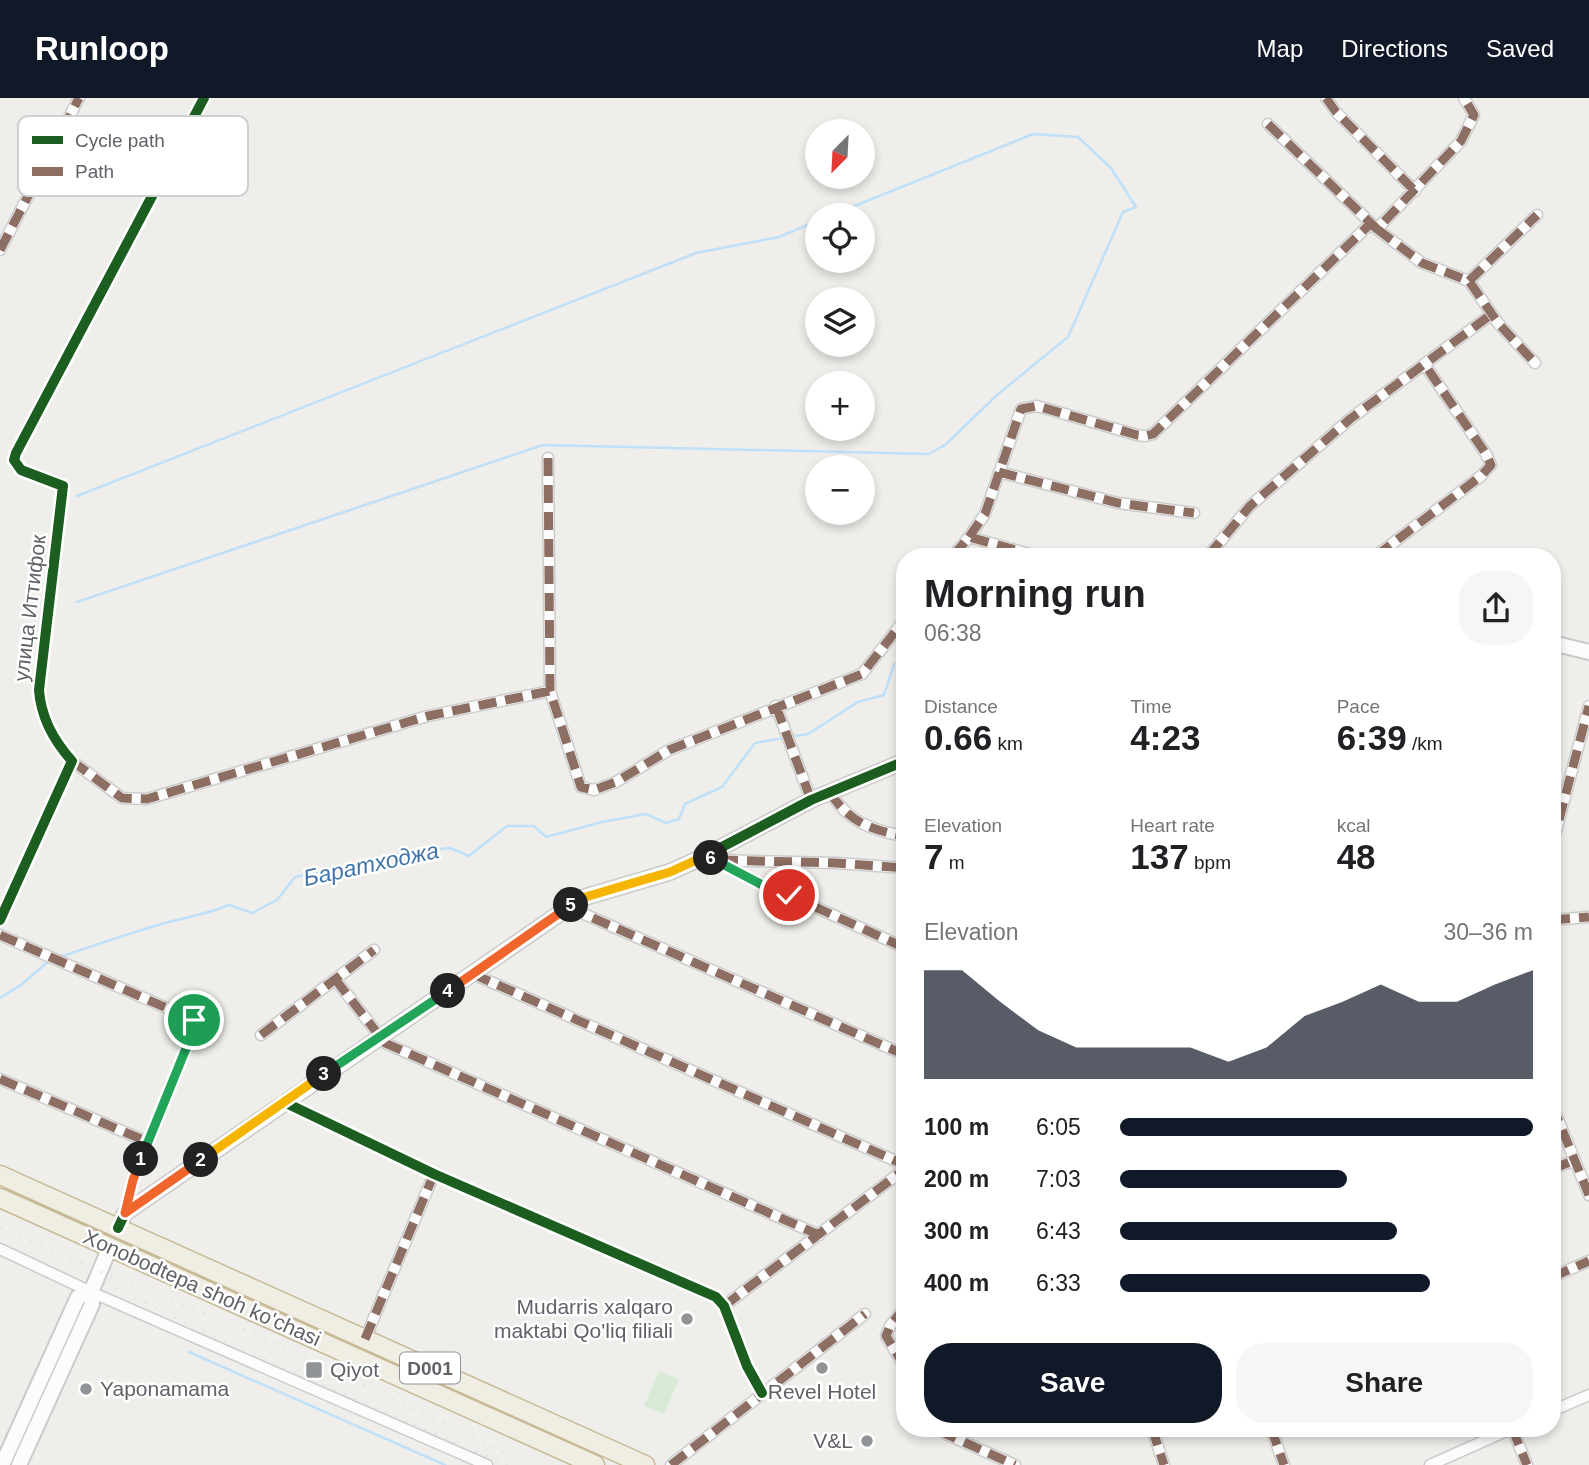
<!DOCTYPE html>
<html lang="en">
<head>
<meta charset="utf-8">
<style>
  body { margin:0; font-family:Arial,sans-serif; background:#f6f6f6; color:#202124; height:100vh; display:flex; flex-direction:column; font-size:26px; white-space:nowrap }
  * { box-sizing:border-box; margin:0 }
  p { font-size:23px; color:#757577 }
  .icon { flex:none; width:38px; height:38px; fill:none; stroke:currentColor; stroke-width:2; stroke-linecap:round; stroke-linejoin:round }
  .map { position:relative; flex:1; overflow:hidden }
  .panel { position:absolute; left:896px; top:450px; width:665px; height:889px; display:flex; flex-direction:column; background:#fff; border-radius:28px; box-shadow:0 4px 10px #0003 }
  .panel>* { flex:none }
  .needle { width:46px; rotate:204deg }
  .tools { position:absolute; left:805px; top:21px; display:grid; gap:14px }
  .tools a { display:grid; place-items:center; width:70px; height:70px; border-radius:50%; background:#fff; box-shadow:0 4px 10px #0003; font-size:35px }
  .pin { position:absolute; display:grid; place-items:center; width:60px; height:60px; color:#fff; margin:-30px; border:4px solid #fff; border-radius:50%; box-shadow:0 2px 7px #0007 }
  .km { position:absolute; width:35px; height:35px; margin:-18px; border-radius:50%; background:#222; color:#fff; font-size:19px; line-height:35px; text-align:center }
  .round { display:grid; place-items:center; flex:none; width:74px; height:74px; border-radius:28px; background:#f6f6f6 }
  .head { display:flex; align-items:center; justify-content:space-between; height:119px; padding:0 28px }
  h1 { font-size:38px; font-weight:800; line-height:52px }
  .stats { display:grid; grid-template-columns:repeat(3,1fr); gap:10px; height:119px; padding:7px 28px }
  .stats div { display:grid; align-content:center }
  .stats b { font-size:35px; font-weight:800 }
  .stats small { font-size:19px; font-weight:400 }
  .stats p { font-size:19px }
  .chart { height:196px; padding:14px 28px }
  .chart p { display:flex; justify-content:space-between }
  .chart svg { width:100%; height:126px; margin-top:7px; fill:#111827; opacity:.7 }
  .cta { display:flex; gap:14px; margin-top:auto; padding:14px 28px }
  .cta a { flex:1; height:80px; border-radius:28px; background:#111827; color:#fff; font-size:28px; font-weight:800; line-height:80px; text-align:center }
  .cta a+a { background:#f6f6f6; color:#202124 }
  ul { padding:0 28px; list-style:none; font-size:23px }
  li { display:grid; grid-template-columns:112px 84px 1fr; align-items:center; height:52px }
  li i { height:18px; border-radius:9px; background:#111827 }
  header { display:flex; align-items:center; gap:42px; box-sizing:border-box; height:98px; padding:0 35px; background:#111827; color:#fff }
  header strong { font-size:33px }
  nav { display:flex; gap:38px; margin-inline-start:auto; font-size:24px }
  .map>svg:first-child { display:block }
  .green { fill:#d8ebd6 }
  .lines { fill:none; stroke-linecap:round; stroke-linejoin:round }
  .stream { stroke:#bfe0f9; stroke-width:2.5 }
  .street-casing { stroke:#cbcccc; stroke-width:13 }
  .secondary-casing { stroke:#cacacb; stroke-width:18 }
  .highway-casing { stroke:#c8b996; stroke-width:21 }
  .street { stroke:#fdfcfc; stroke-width:10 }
  .secondary { stroke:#fdfcfc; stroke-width:14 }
  .highway { stroke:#f0ede3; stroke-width:18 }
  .rail { stroke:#e4e4e4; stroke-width:2.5; stroke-dasharray:2 9; stroke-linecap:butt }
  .quiet { stroke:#8d6e63; stroke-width:9; stroke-dasharray:18 9; stroke-linecap:butt }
  .cycleway-casing { stroke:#fff; stroke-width:15 }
  .cycleway { stroke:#1b5e20; stroke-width:10 }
  .split-1-casing { stroke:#fff; stroke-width:14 }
  .split-2-casing { stroke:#fff; stroke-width:14 }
  .split-3-casing { stroke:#fff; stroke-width:14 }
  .split-4-casing { stroke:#fff; stroke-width:14 }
  .split-5-casing { stroke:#fff; stroke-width:14 }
  .split-6-casing { stroke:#fff; stroke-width:14 }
  .split-7-casing { stroke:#fff; stroke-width:14 }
  .split-1 { stroke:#22a559; stroke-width:9 }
  .split-2 { stroke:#f0652b; stroke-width:9 }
  .split-3 { stroke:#f5b400; stroke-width:9 }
  .split-4 { stroke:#22a559; stroke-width:9 }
  .split-5 { stroke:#f0652b; stroke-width:9 }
  .split-6 { stroke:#f5b400; stroke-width:9 }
  .split-7 { stroke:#22a559; stroke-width:9 }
  .poi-dot { fill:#919496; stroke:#fff; stroke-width:2.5 }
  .labels { text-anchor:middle; stroke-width:5; stroke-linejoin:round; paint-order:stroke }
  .shield { fill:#fff; stroke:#8f9295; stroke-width:2 }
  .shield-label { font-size:19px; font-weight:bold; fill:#5f6368 }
  .street-label { font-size:21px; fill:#5f6368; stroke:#fff }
  .poi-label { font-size:21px; fill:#5f6368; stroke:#fff; text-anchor:end }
  .water-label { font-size:23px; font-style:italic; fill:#4174aa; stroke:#fff }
  .key { fill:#fff; stroke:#cfd0d2; stroke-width:2 }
  .key-label { font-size:19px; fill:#5f6368 }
</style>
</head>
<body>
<header>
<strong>Runloop</strong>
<nav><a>Map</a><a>Directions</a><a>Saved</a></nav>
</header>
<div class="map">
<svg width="1589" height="1367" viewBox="0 0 1589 1367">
  <rect width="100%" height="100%" fill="#efeeea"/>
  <path class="green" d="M659 1273 679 1281 664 1316 644 1308Z"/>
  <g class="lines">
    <path class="stream" d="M77 398 696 155 779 139 817 123
      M77 504 543 347 929 356 945 347 997 297 1068 239 1123 114 1136 109 1111 70 1078 39 1033 36 832 117
      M60 859C95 847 130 835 165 825 187 819 208 816 229 807L252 815 277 802 295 779 405 755 450 750 469 758 507 728H534L546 739 602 724 646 716 666 725 679 721 685 706 722 689 755 645 808 636 858 604 884 597 894 566
      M0 900 21 887 50 862
      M189 1254 445 1367"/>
    <g class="street-casing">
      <path id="street" d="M1326 0 1336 14 1415 93
        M1268 26 1377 131 1461 43 1474 17 1464 0
        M1377 131 1422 165 1469 183 1498 225 1535 265
        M0 152 79 0
        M1469 183 1537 117
        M548 360 550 593 581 689 594 692 616 684 669 652 862 576 905 521
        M999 374 1118 405 1194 415
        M969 439 985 416 1021 311 1037 308 1137 337 1145 338 1153 336 1371 125
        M953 458 969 439 1037 458
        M1208 458 1250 408 1350 321 1492 216
        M1376 458 1481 378 1491 367 1486 356 1425 267
        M776 608 811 702
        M72 663 122 700 147 701 428 618 550 593
        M830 694C847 723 872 733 905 738
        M1552 748 1589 608
        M717 762 768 790 789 797 905 850
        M717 762 836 765 905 770
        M568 809 905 957
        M0 822 72 663C53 642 41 620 39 592L63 388 21 372 14 362 16 355 204 0
        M1552 822 1589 819
        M0 837 194 922 196 926 133 1082 125 1115
        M473 876 905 1067
        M335 881 385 945 819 1137
        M261 937 374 852
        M0 981 148 1044
        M284 1004 434 1076 716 1199 724 1208 747 1268 762 1295
        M1552 1007 1589 1097
        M1552 1071 1575 1062
        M0 1151 91 1194 487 1367
        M1552 1179 1589 1163
        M724 1208 905 1071
        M905 1209 890 1228 886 1238 905 1269
        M365 1241 434 1076
        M1552 1313 1589 1297
        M942 1330 946 1336 1015 1367
        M1152 1330 1164 1367
        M1271 1330 1284 1367
        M1512 1330 1527 1367
        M671 1367 865 1216
        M1430 1367 1513 1330"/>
    </g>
    <g class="secondary-casing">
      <path id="secondary" d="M1552 545 1589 554
        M118 1130 125 1115 582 800 670 774 703 759 811 702 905 663
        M2 1367 78 1199 91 1194
        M19 1367 92 1206 91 1194 110 1149"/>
    </g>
    <g class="highway-casing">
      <path id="highway" d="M0 1077 645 1367
        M0 1100 595 1367"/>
    </g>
    <use href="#street" class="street"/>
    <use href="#secondary" class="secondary"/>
    <use href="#highway" class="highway"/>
    <path class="rail" d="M0 1129 108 1177 258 1237 532 1367
      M105 1185 218 1241 507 1367"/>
    <path class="quiet" d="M1326 0 1336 14 1415 93
      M1268 26 1377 131 1461 43 1474 17 1464 0
      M1377 131 1422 165 1469 183 1498 225 1535 265
      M0 152 79 0
      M1469 183 1537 117
      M548 360 550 593 581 689 594 692 616 684 669 652 862 576 905 521
      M999 374 1118 405 1194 415
      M969 439 985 416 1021 311 1037 308 1137 337 1145 338 1153 336 1371 125
      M953 458 969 439 1037 458
      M1208 458 1250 408 1350 321 1492 216
      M1376 458 1481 378 1491 367 1486 356 1425 267
      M776 608 811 702
      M72 663 122 700 147 701 428 618 550 593
      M830 694C847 723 872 733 905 738
      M1552 748 1589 608
      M717 762 768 790 789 797 905 850
      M720 762 836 765 905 770
      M568 809 905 957
      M1552 822 1589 819
      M0 837 194 922 196 926 133 1082 125 1115
      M473 876 905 1067
      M335 881 385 945 819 1137
      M261 937 374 852
      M0 981 148 1044
      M1552 1007 1589 1097
      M1552 1071 1575 1062
      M1552 1179 1589 1163
      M724 1208 905 1071
      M905 1209 890 1228 886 1238 905 1269
      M365 1241 434 1076
      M942 1330 946 1336 1015 1367
      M1152 1330 1164 1367
      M1271 1330 1284 1367
      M1512 1330 1527 1367
      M671 1367 865 1216"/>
    <g class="cycleway-casing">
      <path id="cycleway" d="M0 822 72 663C53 642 41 620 39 592L63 388 21 372 14 362 16 355 204 0
        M284 1004 434 1076 716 1199 724 1208 747 1268 762 1295
        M118 1130 125 1115 582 800 670 774 703 759 811 702 905 663"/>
    </g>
    <use href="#cycleway" class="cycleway"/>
  </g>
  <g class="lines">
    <g class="split-1-casing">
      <path id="split-1" d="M141 1061 196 926 194 922"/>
    </g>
    <g class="split-2-casing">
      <path id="split-2" d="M141 1061 133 1082 125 1115 201 1062"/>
    </g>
    <g class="split-3-casing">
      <path id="split-3" d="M201 1062 324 976"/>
    </g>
    <g class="split-4-casing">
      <path id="split-4" d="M324 976 448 893"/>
    </g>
    <g class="split-5-casing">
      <path id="split-5" d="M448 893 571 807"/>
    </g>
    <g class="split-6-casing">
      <path id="split-6" d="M571 807 582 800 670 774 703 759 711 760"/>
    </g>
    <g class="split-7-casing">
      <path id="split-7" d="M711 760 768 790 789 797"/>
    </g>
    <use href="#split-1" class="split-1"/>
    <use href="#split-2" class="split-2"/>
    <use href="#split-3" class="split-3"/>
    <use href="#split-4" class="split-4"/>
    <use href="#split-5" class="split-5"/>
    <use href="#split-6" class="split-6"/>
    <use href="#split-7" class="split-7"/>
  </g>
  <g class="poi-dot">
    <circle cx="687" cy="1221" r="7"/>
    <circle cx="822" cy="1270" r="7"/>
    <rect x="305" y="1263" width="18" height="18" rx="3.5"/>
    <circle cx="86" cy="1291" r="7"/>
    <circle cx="867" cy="1343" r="7"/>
  </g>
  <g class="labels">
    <rect class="shield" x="400" y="1254.5" width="60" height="31" rx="5"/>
    <g class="shield-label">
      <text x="430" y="1277">D001</text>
    </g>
    <g class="street-label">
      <text transform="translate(30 510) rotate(-83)" y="7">улица Иттифок</text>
      <text transform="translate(202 1190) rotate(24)" y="7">Xonobodtepa shoh ko'chasi</text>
    </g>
    <g class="poi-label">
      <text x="673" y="1216">Mudarris xalqaro<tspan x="673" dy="24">maktabi Qo'liq filiali</tspan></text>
      <text x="330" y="1279" text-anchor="start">Qiyot</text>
      <text x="100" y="1298" text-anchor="start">Yaponamama</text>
      <text x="822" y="1301" text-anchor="middle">Revel Hotel</text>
      <text x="853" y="1350">V&amp;L</text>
    </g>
    <g class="water-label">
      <text transform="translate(371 766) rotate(-12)" y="8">Баратходжа</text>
    </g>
  </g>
  <rect x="18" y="18" width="230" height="80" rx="10" class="key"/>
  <rect x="32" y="38" width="31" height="8" fill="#1b5e20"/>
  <rect x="32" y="69" width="31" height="9" fill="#8d6e63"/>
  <g class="key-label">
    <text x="75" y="49">Cycle path</text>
    <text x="75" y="80">Path</text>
  </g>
</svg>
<div class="tools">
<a><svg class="needle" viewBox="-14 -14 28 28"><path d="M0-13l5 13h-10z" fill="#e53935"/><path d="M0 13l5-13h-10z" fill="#757577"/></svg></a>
<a><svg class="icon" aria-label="locate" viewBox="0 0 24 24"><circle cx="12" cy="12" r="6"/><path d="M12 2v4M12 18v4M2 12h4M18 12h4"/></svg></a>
<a><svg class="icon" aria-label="layers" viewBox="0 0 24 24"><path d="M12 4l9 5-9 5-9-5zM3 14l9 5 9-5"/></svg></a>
<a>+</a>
<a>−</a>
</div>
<div class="pin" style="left:194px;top:922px;background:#1e9e55"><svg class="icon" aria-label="arrive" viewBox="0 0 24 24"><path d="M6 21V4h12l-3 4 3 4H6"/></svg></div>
<div class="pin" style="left:789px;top:797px;background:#d93025"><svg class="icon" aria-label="check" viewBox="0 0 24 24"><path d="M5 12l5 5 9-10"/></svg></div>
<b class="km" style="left:141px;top:1061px">1</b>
<b class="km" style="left:201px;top:1062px">2</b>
<b class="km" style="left:324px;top:976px">3</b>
<b class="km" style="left:448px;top:893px">4</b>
<b class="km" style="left:571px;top:807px">5</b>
<b class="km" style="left:711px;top:760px">6</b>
<section class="panel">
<div class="head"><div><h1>Morning run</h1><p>06:38</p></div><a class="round"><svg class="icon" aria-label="share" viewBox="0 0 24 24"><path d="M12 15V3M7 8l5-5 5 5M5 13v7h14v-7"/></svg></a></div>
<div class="stats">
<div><p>Distance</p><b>0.66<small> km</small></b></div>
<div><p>Time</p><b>4:23</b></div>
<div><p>Pace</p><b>6:39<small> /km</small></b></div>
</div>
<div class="stats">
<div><p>Elevation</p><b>7<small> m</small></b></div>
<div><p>Heart rate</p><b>137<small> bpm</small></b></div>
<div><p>kcal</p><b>48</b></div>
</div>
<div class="chart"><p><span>Elevation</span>30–36 m</p>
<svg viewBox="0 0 160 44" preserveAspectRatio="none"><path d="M0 44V6L10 6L20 17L30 27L40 33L50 33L60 33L70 33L80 38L90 33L100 22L110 17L120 11L130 17L140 17L150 11L160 6V44z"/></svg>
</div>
<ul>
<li><b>100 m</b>6:05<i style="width:100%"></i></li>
<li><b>200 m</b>7:03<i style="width:55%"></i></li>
<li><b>300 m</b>6:43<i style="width:67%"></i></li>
<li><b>400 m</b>6:33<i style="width:75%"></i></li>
</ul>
<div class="cta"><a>Save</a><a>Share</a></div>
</section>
</div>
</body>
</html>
